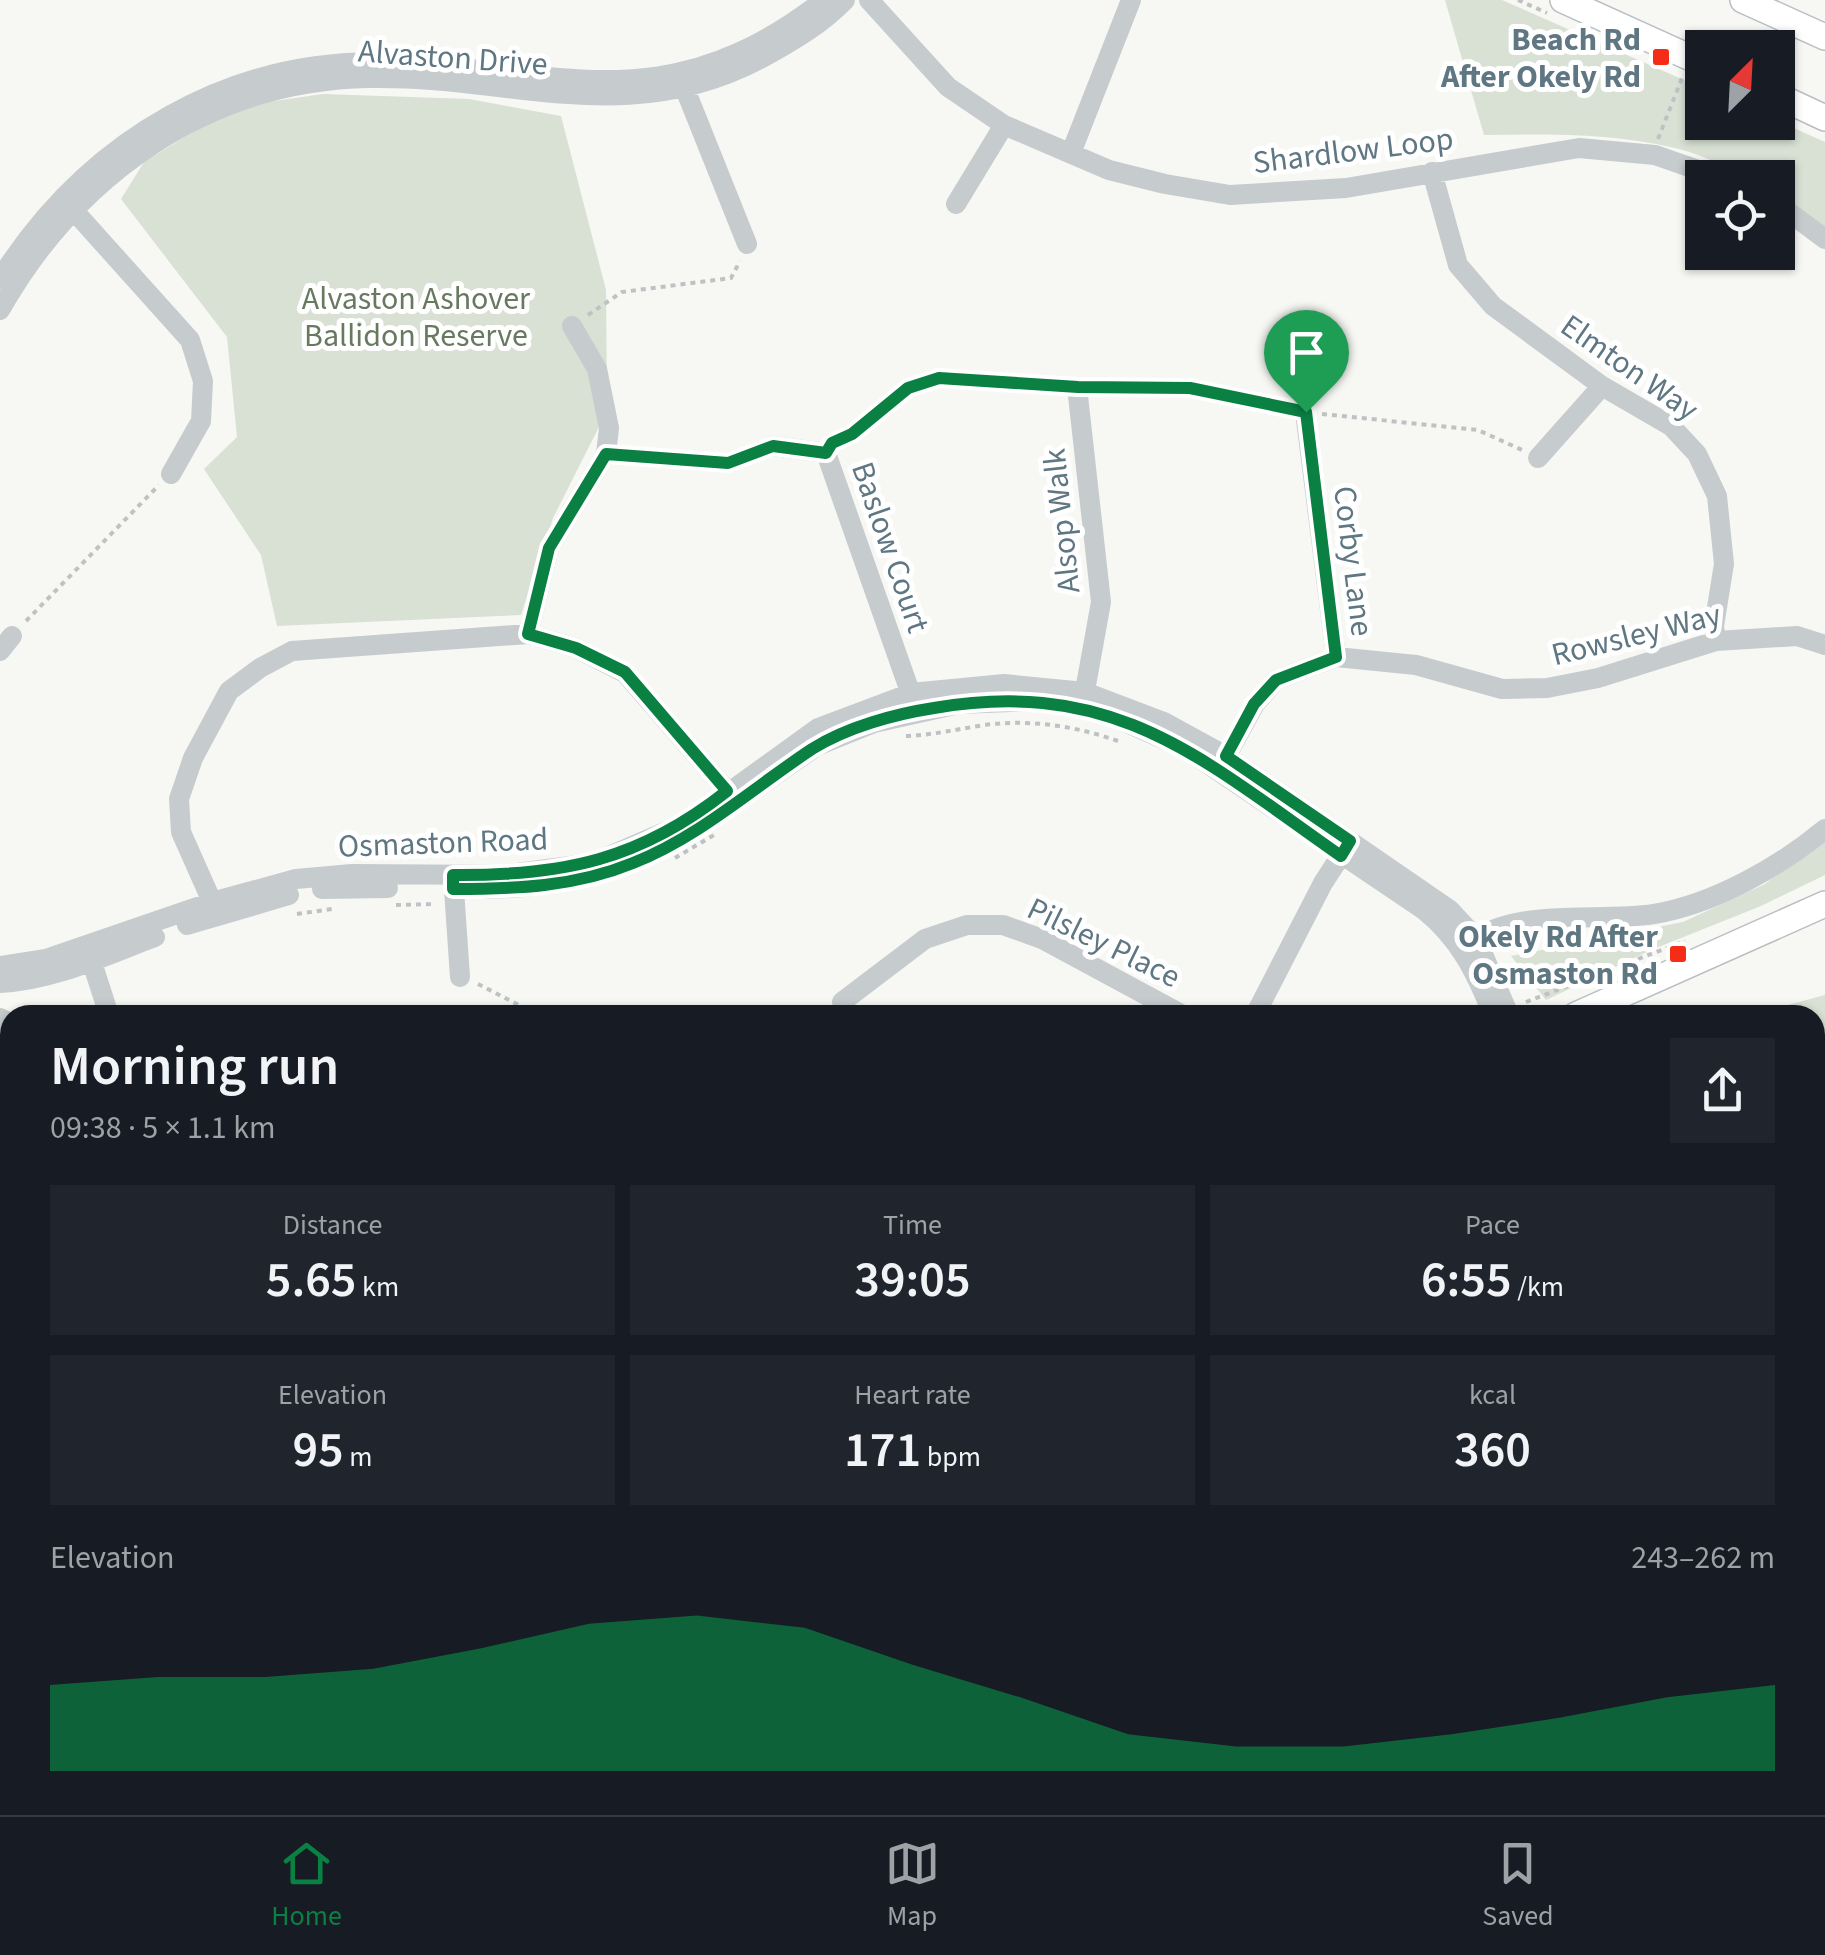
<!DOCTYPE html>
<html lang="en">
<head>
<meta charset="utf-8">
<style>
  body { margin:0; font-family:"Source Sans 3",sans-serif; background:#20242c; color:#f1f3f6; height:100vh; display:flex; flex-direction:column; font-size:38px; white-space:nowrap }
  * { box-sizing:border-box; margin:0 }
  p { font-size:32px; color:#9ea1a6 }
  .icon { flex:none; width:55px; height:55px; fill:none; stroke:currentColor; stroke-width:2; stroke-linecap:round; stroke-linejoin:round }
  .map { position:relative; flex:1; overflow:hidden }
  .details { position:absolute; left:0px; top:1005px; width:1825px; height:810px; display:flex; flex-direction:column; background:#171b24; border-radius:30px 30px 0 0; box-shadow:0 2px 8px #0004 }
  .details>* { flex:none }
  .needle { width:65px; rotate:24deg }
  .buttons { position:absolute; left:1685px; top:30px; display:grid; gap:20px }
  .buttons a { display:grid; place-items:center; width:110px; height:110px; border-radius:0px; background:#171b24; box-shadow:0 2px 8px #0004; font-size:50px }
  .pin { position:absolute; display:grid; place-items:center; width:85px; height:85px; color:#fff; margin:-102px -42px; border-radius:50% 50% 50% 0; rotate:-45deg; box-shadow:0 0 10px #0007 }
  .pin .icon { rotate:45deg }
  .round { display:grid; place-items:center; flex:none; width:105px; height:105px; border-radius:0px; background:#20242c }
  .summary { display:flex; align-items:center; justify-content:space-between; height:170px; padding:0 50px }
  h1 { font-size:55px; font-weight:600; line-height:75px }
  .figures { display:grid; grid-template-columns:repeat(3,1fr); gap:15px; height:170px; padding:10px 50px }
  .figures div { display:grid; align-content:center; border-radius:0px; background:#20242c; text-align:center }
  .figures b { font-size:50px; font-weight:600 }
  .figures small { font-size:28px; font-weight:400 }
  .figures p { font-size:28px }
  .chart { height:280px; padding:20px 50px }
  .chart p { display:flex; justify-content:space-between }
  .chart svg { width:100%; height:180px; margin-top:10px; fill:#0b8043; opacity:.7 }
  .tab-bar { display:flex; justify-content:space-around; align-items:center; height:140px; border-top:2px solid #363941; background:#171b24; font-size:28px; color:#9ea1a6 }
  .tab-bar a { display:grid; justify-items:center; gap:5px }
  .tab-bar .on { color:#0b8043 }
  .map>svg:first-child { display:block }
  .green { fill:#d9e0d4 }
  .water { fill:#bccbce }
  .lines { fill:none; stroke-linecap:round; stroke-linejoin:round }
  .major-casing { stroke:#b9bec1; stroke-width:28 }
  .path { stroke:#bfc2c4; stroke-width:4; stroke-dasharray:5 5; stroke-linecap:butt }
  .minor { stroke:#c6cbce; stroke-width:20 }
  .major { stroke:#fff; stroke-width:25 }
  .route-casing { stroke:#fff; stroke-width:20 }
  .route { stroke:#0b8043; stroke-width:12 }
  .poi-dot { fill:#f52d16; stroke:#fff; stroke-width:4 }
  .labels { text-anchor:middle; stroke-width:10; stroke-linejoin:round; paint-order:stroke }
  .poi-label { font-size:32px; font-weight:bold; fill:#5f7782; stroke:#fff; text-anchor:end }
  .street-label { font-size:32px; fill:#5f7782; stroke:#fff }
  .park-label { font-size:32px; fill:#67795f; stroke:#fff }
</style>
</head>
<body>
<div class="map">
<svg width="1825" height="1815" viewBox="0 0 1825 1815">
  <rect width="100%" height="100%" fill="#f7f7f4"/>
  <path class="green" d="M1445 0H1502L1702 88V122L1778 121 1825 142V230L1778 190V178C1737 177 1713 157 1675 148 1613 133 1547 134 1484 135Z
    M323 94 469 99 561 116 606 290 607 411 553 518 521 615 277 626 261 555 204 469 237 437 227 337 121 199 144 162 234 107Z
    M1825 833V875L1761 906 1651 950 1546 1000 1511 956 1683 922 1765 884Z
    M1825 995V1815H964L969 1805H1815V1015H1750Z"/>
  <path class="water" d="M1825 1293V1815H1540L1544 1805H1815V1302Z"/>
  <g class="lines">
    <g class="major-casing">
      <path id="major" d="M1563 0 1702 63
        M1743 0 1825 37
        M1778 96 1825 118
        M1576 1015 1825 904
        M910 1815 914 1805"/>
    </g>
    <path class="path" d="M1518 0 1547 13
      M1658 139 1682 78
      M588 315 622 292 731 278 740 261
      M1094 387 1189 388 1288 409
      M1322 414 1478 430 1522 450
      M839 440C866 429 883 404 907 389 943 367 1018 383 1060 386
      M627 455 728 463 755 453
      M26 621 159 485
      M906 736C933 735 958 729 985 725 1029 719 1076 726 1118 741
      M675 858 714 835
      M396 905 436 904
      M297 914 332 909
      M478 984 538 1015
      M1526 1002 1685 941
      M1815 1027 1825 1028
      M1815 1253H1825
      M305 1805 306 1815
      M858 1815 862 1805
      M1347 1815 1349 1805"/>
    <path class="minor" d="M869 0 948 87 1004 125 1109 170 1165 184 1230 195 1346 188 1579 148 1655 155 1721 178
      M681 79 747 244
      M1071 153 1131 0
      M1432 172 1458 265 1493 306 1602 386 1671 426 1697 454 1717 496 1724 564 1714 626 1716 641
      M67 203 190 340 203 381 201 421 171 474
      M956 204 1004 125
      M1778 204 1825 239
      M0 279C87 141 233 53 399 63 572 73 670 119 824 0
      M0 310C78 173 209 81 369 78 511 75 627 131 764 57 793 41 822 24 845 0
      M1077 387 1101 602 1083 702
      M1305 412 1336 657
      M773 446 826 453 914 703
      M1538 458 1602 386
      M528 634 549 548 606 454 609 428 597 369 572 326
      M0 651 12 636
      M1221 766 1255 704 1276 680 1336 657 1416 665 1502 689 1547 688 1598 678 1716 641 1797 636 1825 645
      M716 816 817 746 874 723 959 704 1038 701 1102 712 1184 748 1424 910C1460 939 1476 973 1493 1015
      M453 875 460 977
      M322 889 388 888
      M487 889C547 888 602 878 657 852
      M217 913 181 832 179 799 193 758 229 691 260 668 292 651 528 634 576 648 625 673 735 800
      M187 925 289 895
      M1468 944C1516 906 1596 923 1654 914 1714 904 1779 867 1825 829
      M88 950 109 1015
      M0 966 46 959 212 902 296 879 352 874 502 875 593 863 688 822 818 728 911 693 1004 684 1085 692 1164 722 1226 756 1450 910 1476 938 1509 1015
      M0 983C52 981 107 955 155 937
      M842 1002 925 939 967 925H1003L1042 939 1183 1015
      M1255 1015 1323 883 1347 846
      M0 1018 10 1023
      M0 1421 10 1399
      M0 1533 10 1538
      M0 1795 10 1800
      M22 1805 45 1815
      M618 1815 622 1805"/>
    <use href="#major" class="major"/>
  </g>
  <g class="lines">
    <g class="route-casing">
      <path id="route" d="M939 378 1078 387 1190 388 1306 412 1336 657 1276 680 1254 704 1226 756 1350 841 1341 856C1202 759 1116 677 934 708 895 714 847 727 812 749 753 788 699 837 633 863 575 887 515 889 453 889V875C563 876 640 860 727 791L625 672 576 648 528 634 549 548 606 454 728 463 773 446 826 453 832 443 852 434 908 388Z"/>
    </g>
    <use href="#route" class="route"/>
  </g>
  <g class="poi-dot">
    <rect x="1651" y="47" width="20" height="20" rx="5"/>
    <rect x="1668" y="944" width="20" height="20" rx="5"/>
  </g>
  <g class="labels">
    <g class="poi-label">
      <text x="1641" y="50">Beach Rd<tspan x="1641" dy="37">After Okely Rd</tspan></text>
      <text x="1658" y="947">Okely Rd After<tspan x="1658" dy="37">Osmaston Rd</tspan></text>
    </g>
    <g class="street-label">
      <text transform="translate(453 57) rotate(4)" y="11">Alvaston Drive</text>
      <text transform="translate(1353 150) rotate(-7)" y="11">Shardlow Loop</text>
      <text transform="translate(1630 367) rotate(35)" y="11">Elmton Way</text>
      <text transform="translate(1061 521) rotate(-96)" y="11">Alsop Walk</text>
      <text transform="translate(891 547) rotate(71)" y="11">Baslow Court</text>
      <text transform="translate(1354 561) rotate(83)" y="11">Corby Lane</text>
      <text transform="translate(1636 634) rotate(-14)" y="11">Rowsley Way</text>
      <text transform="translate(443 842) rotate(-2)" y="11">Osmaston Road</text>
      <text transform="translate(1104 942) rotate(26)" y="11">Pilsley Place</text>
    </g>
    <g class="park-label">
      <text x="416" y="309">Alvaston Ashover<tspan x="416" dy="37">Ballidon Reserve</tspan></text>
    </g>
  </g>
</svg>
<div class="buttons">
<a><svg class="needle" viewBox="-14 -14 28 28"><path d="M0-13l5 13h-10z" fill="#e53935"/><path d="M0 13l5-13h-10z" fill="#9ea1a6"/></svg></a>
<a><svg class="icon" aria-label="locate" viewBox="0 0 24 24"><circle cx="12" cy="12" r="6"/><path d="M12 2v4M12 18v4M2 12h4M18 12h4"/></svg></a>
</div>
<div class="pin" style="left:1306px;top:412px;background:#1e9e55"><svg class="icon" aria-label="arrive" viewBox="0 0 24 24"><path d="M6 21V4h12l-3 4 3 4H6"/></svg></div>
<section class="details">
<div class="summary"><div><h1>Morning run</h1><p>09:38 · 5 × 1.1 km</p></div><a class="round"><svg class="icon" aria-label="share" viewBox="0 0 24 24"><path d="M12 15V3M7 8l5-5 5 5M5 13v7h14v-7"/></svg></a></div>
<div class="figures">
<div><p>Distance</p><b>5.65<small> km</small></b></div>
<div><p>Time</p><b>39:05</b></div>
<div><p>Pace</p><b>6:55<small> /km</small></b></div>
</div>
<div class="figures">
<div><p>Elevation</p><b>95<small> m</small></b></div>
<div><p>Heart rate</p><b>171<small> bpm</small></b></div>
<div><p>kcal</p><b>360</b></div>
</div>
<div class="chart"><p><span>Elevation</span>243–262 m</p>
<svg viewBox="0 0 160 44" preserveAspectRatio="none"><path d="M0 44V23L10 21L20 21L30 19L40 14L50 8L60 6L70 9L80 18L90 26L100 35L110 38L120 38L130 35L140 31L150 26L160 23V44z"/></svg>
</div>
</section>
</div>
<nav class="tab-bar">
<a class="on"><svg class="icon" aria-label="home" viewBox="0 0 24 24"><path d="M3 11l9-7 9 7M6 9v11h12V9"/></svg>Home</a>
<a><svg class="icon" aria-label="map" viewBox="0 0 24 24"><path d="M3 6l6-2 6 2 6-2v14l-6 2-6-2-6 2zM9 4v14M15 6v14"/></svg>Map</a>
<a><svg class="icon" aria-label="saved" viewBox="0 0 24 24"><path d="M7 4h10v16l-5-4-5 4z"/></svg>Saved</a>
</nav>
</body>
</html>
